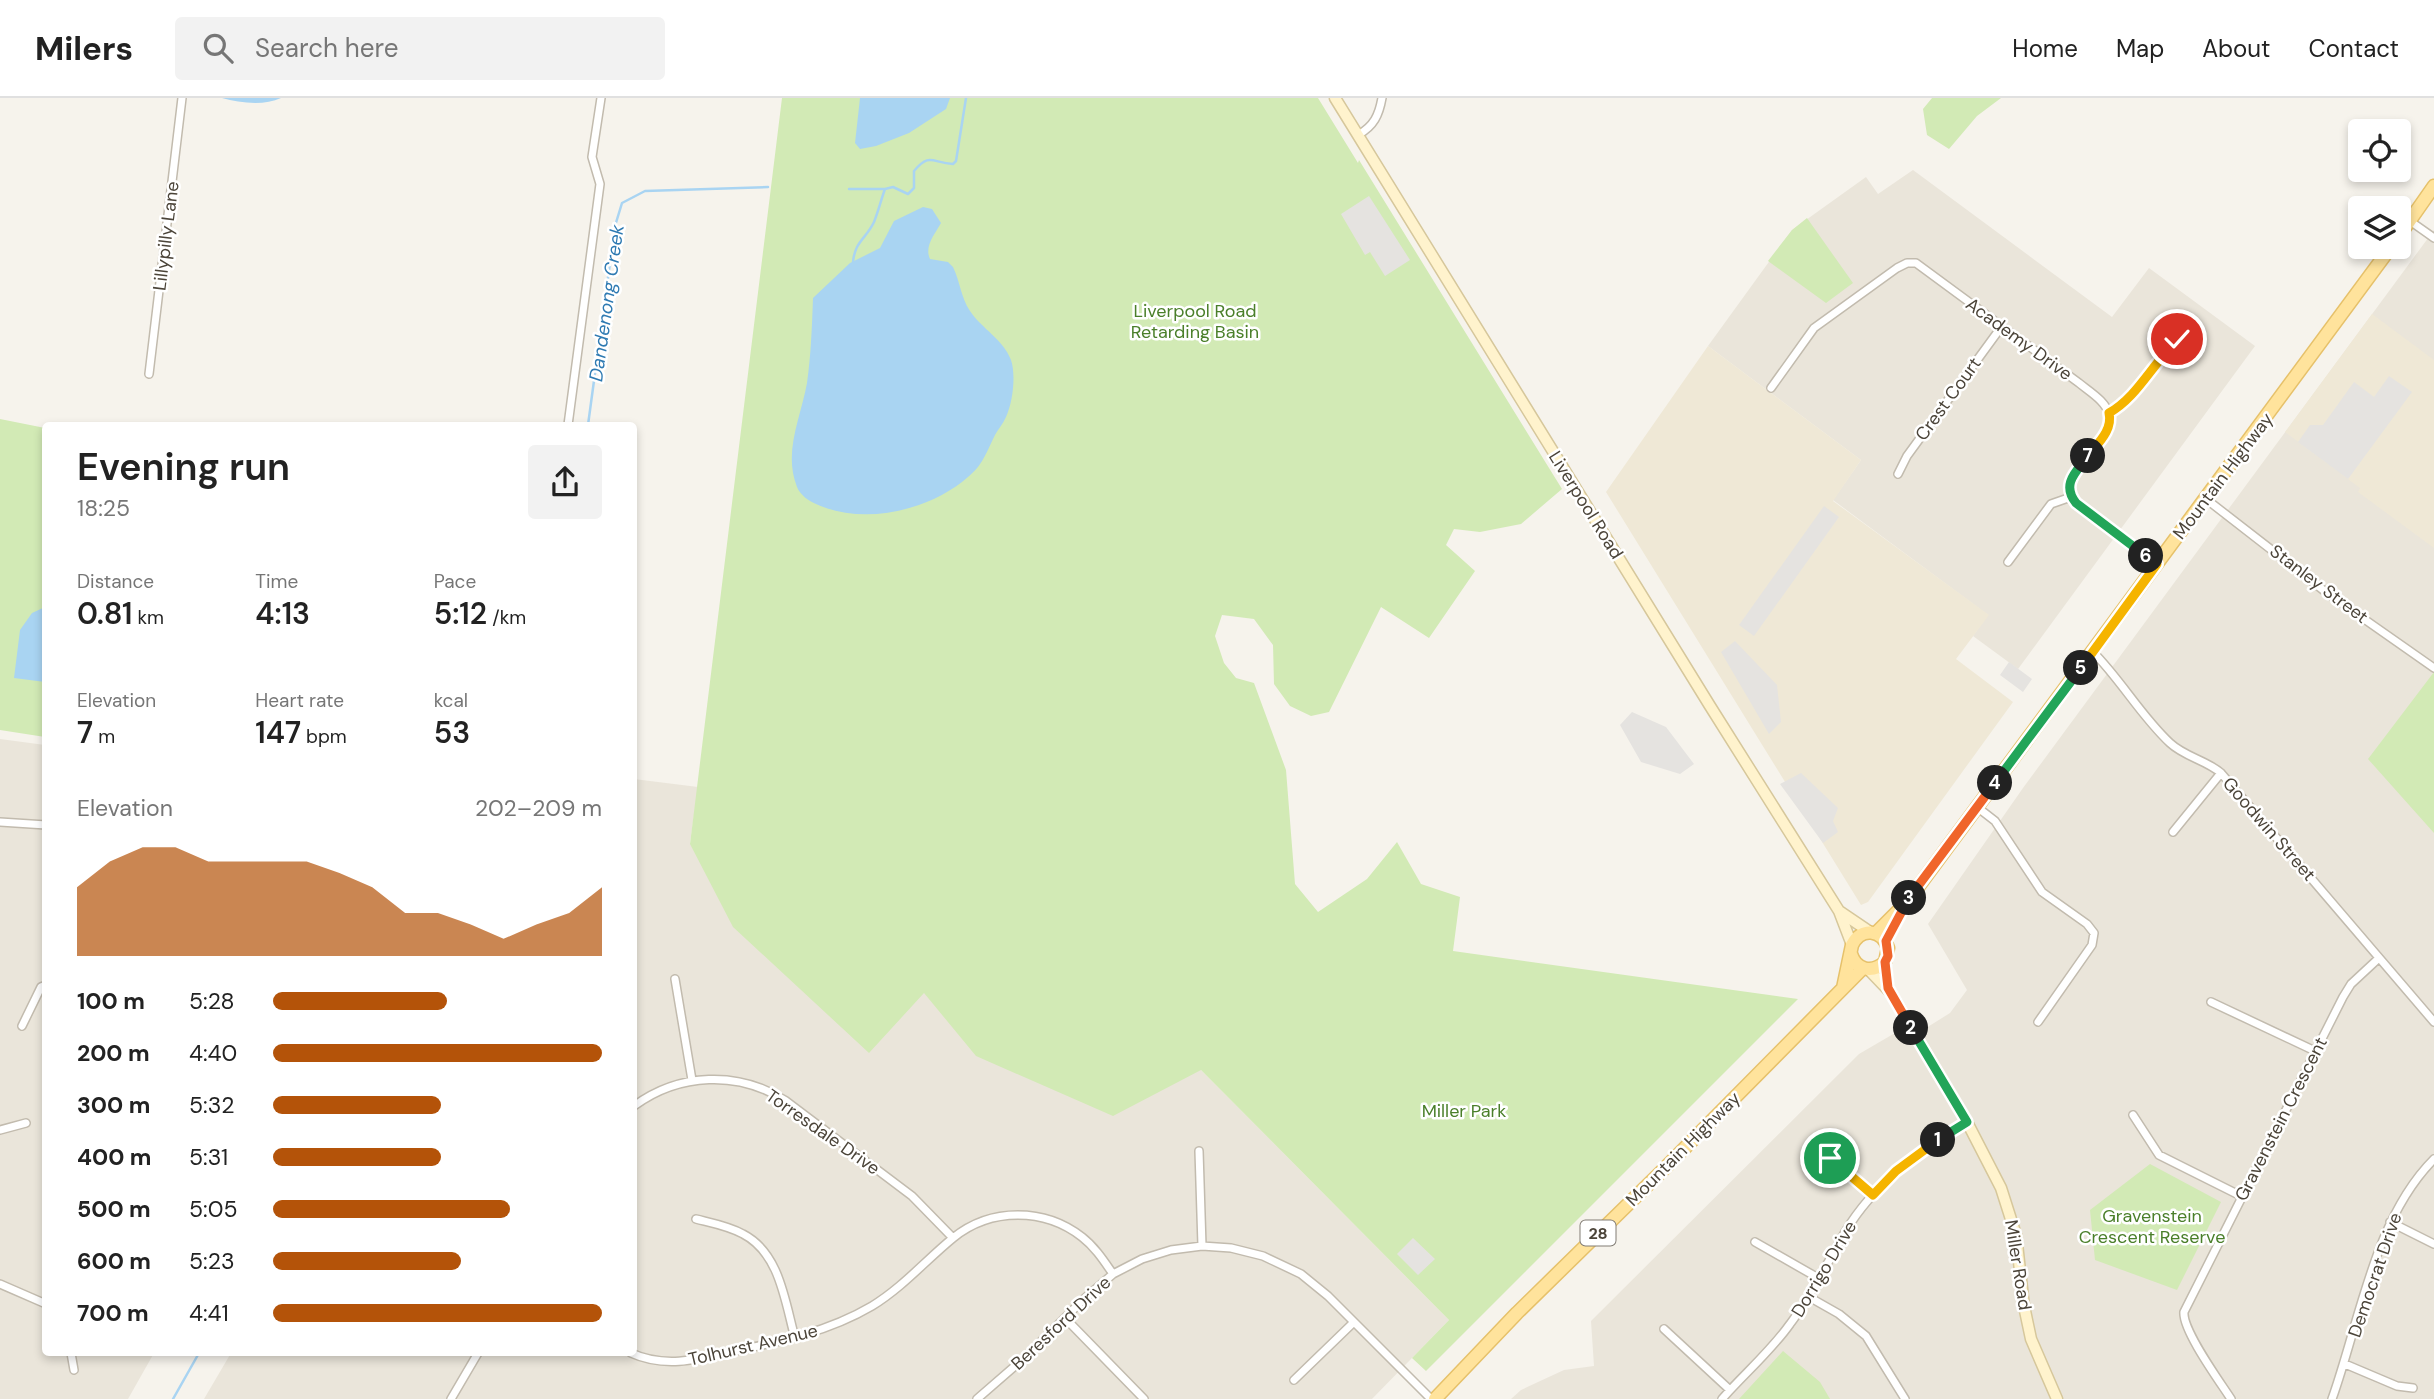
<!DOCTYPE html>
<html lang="en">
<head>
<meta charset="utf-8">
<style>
  body { margin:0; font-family:"DM Sans",sans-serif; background:#f2f2f2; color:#222; height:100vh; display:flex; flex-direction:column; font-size:26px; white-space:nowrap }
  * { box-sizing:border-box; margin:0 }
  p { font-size:23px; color:#767676 }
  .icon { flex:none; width:38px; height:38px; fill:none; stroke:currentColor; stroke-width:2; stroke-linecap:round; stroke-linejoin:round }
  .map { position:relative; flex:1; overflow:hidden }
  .details { position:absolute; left:42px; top:324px; width:595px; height:934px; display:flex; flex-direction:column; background:#fff; border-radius:7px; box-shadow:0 4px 10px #0003 }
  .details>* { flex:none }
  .tools { position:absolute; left:2348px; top:21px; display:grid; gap:14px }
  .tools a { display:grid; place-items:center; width:63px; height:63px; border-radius:7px; background:#fff; box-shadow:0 4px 10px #0003; font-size:35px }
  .pin { position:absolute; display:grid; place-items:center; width:60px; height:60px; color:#fff; margin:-30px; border:4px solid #fff; border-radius:50%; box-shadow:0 2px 7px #0007 }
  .km { position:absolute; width:35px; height:35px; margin:-18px; border-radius:50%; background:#222; color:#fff; font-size:19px; line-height:35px; text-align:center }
  .round { display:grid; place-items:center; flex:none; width:74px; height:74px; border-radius:7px; background:#f2f2f2 }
  .summary { display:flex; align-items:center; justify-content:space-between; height:119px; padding:0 35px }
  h1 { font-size:38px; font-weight:600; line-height:52px }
  .figures { display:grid; grid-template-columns:repeat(3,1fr); gap:10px; height:119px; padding:7px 35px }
  .figures div { display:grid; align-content:center }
  .figures b { font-size:30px; font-weight:600 }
  .figures small { font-size:19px; font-weight:400 }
  .figures p { font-size:19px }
  .chart { height:196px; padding:14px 35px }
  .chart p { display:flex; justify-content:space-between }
  .chart svg { width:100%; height:126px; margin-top:7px; fill:#b45309; opacity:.7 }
  ul { padding:0 35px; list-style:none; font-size:23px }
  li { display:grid; grid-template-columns:112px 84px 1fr; align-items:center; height:52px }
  li i { height:18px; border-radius:9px; background:#b45309 }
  header { display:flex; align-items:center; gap:42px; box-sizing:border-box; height:98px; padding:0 35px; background:#fff; border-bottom:2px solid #e0e0e0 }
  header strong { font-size:33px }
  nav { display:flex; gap:38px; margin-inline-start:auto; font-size:24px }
  .search { width:490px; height:63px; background:#f2f2f2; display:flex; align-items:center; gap:18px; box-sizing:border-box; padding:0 24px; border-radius:7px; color:#767676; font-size:26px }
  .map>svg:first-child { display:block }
  .residential { fill:#eae5da }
  .education { fill:#efe8d6 }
  .green { fill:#d2eab5 }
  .parking { fill:#e5e3e0 }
  .water { fill:#a9d4f2 }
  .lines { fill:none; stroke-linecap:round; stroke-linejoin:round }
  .stream { stroke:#a9d4f2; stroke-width:2.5 }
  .minor-casing { stroke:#c2bbae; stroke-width:10 }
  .secondary-casing { stroke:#d6c79b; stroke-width:13 }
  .primary-casing { stroke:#e6c16a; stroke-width:15 }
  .minor { stroke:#fff; stroke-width:7 }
  .secondary { stroke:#fff3cd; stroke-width:10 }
  .primary { stroke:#ffe39c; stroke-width:12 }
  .split-1-casing { stroke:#fff; stroke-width:14 }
  .split-2-casing { stroke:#fff; stroke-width:14 }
  .split-3-casing { stroke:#fff; stroke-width:14 }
  .split-4-casing { stroke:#fff; stroke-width:14 }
  .split-5-casing { stroke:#fff; stroke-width:14 }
  .split-6-casing { stroke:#fff; stroke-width:14 }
  .split-7-casing { stroke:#fff; stroke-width:14 }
  .split-8-casing { stroke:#fff; stroke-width:14 }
  .split-1 { stroke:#f5b400; stroke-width:9 }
  .split-2 { stroke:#22a559; stroke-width:9 }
  .split-3 { stroke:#f0652b; stroke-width:9 }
  .split-4 { stroke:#f0652b; stroke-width:9 }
  .split-5 { stroke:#22a559; stroke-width:9 }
  .split-6 { stroke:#f5b400; stroke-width:9 }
  .split-7 { stroke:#22a559; stroke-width:9 }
  .split-8 { stroke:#f5b400; stroke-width:9 }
  .labels { text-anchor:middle; stroke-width:5; stroke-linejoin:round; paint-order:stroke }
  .shield { fill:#fff; stroke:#817c74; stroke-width:2 }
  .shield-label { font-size:16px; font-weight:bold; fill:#4b4439 }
  .street-label { font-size:18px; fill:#4b4439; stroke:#fff }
  .park-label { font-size:18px; fill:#4a7f2a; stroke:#fff }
  .water-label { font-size:19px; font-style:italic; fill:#2e7ab2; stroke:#fff }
</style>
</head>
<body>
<header>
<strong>Milers</strong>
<div class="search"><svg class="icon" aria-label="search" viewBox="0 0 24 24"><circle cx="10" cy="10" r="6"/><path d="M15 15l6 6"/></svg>Search here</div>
<nav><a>Home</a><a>Map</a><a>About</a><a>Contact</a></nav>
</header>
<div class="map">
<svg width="2434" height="1301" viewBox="0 0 2434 1301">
  <rect width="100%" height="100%" fill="#f6f3ec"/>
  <path class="residential" d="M1913 72 2112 219 2149 170 2255 248 2018 571 1973 538 1988 517 1833 402 1861 362 1708 248 1792 132 1866 79 1878 96Z
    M2434 132V1301H1511L1521 1292 1564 1272 1594 1268 1591 1223 1859 956 1895 935 1902 945 1950 915 1967 892 1928 826 2023 690Z
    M0 641 45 647 46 1255H154L128 1301H0Z
    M634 681 698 689 690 745 1201 972 1449 1222 1372 1301H204L231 1255H634Z"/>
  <path class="education" d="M2372 216 2434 262V450L2358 394 2360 390 2285 334Z
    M1708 248 1861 362 1833 403 1989 517 1956 561 2013 604 1868 804 1861 807 1606 394Z"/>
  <path class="green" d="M782 0H1318L1358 65 1359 62 1562 391 1521 426 1480 434 1454 431 1446 447 1475 473 1429 540 1381 509 1329 614 1311 618 1290 608 1274 586 1273 547 1254 521 1222 517 1215 538 1224 565 1236 580 1254 585 1286 672 1295 786 1318 814 1367 781 1397 744 1421 786 1460 799 1453 853 1798 901 1426 1273 1412 1260 1449 1222 1201 972 1113 1018 976 958 924 895 869 955 733 829 690 746Z
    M1932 0H2001L1977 18 1949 51 1927 37 1923 11Z
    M1807 120 1853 185 1826 205 1768 163 1792 132Z
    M0 321 45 330V639L0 632Z
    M2434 574V735L2368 661Z
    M2150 1066 2221 1104 2177 1192 2095 1162 2090 1112Z
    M1783 1253 1820 1284 1830 1301H1739Z"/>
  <path class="parking" d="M1369 98 1410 162 1385 178 1370 154 1365 157 1341 116Z
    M2389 278 2412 294 2348 381 2298 344 2310 327H2323L2354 284 2374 299Z
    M1824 408 1839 419 1754 538 1739 527Z
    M1735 543 1777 587 1781 624 1769 636 1721 554Z
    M2009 564 2032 581 2023 594 2000 577Z
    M1632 614 1666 629 1694 666 1680 676 1641 664 1620 627Z
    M1801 675 1838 710 1833 723 1838 734 1823 745 1780 686Z
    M1413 1140 1435 1161 1418 1177 1397 1156Z"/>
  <path class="water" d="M222 0H281C264 8 240 5 222 0Z
    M860 0H950L946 11 909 35 876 48 860 51 855 45Z
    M923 109 932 111 941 125C935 136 924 148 930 161L948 164 953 169C960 183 961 200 970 213 982 231 1003 241 1011 262 1016 277 1013 304 1006 319 1003 326 998 331 995 337 984 359 983 368 962 384 923 414 861 427 816 406 809 403 800 397 797 389 783 354 801 319 807 285 811 257 812 228 813 200L850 165 880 150 894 123Z
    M45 509V584L14 580 20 532 32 515Z"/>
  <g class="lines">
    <path class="stream" d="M849 91H885L893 89 908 96 914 90V73C930 54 932 65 953 66L956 63 966 0
      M853 164C855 143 866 141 874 124 878 114 881 102 885 91
      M588 327 615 128 622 105 645 93 768 89
      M173 1301 199 1255"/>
    <g class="minor-casing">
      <path id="minor" d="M1358 37C1374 28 1379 17 1382 0
        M2410 123 2434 140
        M149 276 182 0
        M1771 290 1814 230 1897 170 1907 165H1916L2079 285C2090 294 2106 303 2110 318 2113 332 2081 367 2072 379 2067 389 2069 396 2075 405L2157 466
        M2109 315C2132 302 2146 278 2163 258L2168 259 2177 253V241L2170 235H2162L2155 245 2156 253 2163 258
        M568 327 600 86 592 59 601 0
        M1898 376 1907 358 2002 228
        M2206 401 2327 495 2434 570
        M2008 464 2051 406 2071 399
        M2093 554C2121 582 2141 618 2170 645 2185 659 2206 662 2221 675L2434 924
        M1977 709 1995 723 2042 794 2087 826 2094 835 2092 847 2038 924
        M0 724 46 727
        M2173 734 2221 675
        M675 881 692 982
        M2211 904 2315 953
        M22 928 41 889 46 887
        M634 1008C679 975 738 972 786 1003L912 1098 953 1140
        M2133 1017 2159 1057 2241 1098
        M0 1032 26 1025
        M1199 1053 1202 1148
        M1830 1060 1873 1097
        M696 1121C712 1125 729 1128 743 1136 780 1155 785 1204 795 1240
        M2390 1124 2434 1146
        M1755 1144 1820 1181
        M0 1186 46 1206
        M1809 1199 1839 1216 1866 1238 1905 1301
        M1065 1220 1144 1301
        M1664 1231 1730 1292
        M71 1255 74 1272
        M631 1255C664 1270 696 1262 730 1254 779 1244 828 1234 872 1208 903 1189 926 1162 953 1140 991 1109 1045 1110 1082 1139 1095 1149 1104 1163 1113 1176
        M2345 1266 2397 1288 2413 1290
        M1294 1282 1354 1224
        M451 1301 478 1255
        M977 1301 1022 1262 1085 1200 1113 1176 1142 1161 1171 1152 1202 1148 1231 1150 1263 1158 1301 1176 1328 1198 1431 1301
        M1722 1301C1744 1276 1771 1253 1790 1226 1812 1197 1827 1165 1845 1134 1875 1084 1919 1054 1967 1024
        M2231 1301C2220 1284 2182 1232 2184 1214L2343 899 2351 886 2379 860
        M2332 1301C2360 1223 2374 1121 2434 1061"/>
    </g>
    <g class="secondary-casing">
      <path id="secondary" d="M1335 0 1710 608 1839 813 1852 847
        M1839 813 1870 834
        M1885 864 1888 890
        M1869 872 1891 895 1967 1024 2001 1090 2016 1137 2024 1208 2031 1241 2057 1301"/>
    </g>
    <g class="primary-casing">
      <path id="primary" d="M2399 138 2434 88
        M1876 835 1903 808 1918 789 2391 149
        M1843 890 1852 847C1861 829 1882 831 1888 850L1885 864C1872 876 1856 872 1851 856
        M1435 1301 1517 1215 1662 1073 1863 870"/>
    </g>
    <use href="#minor" class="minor"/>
    <use href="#secondary" class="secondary"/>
    <use href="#primary" class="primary"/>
  </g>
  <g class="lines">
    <g class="split-1-casing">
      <path id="split-1" d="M1830 1060 1873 1097 1896 1073 1938 1042"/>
    </g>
    <g class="split-2-casing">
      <path id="split-2" d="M1911 930 1967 1024 1938 1042"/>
    </g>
    <g class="split-3-casing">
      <path id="split-3" d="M1909 800 1886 843 1888 858 1885 864 1888 890 1911 930"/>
    </g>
    <g class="split-4-casing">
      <path id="split-4" d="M1909 800 1995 685"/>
    </g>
    <g class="split-5-casing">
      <path id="split-5" d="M1995 685 2081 570"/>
    </g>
    <g class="split-6-casing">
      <path id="split-6" d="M2081 570 2157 466 2146 458"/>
    </g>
    <g class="split-7-casing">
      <path id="split-7" d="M2088 358C2076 374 2061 386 2076 405L2146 458"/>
    </g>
    <g class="split-8-casing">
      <path id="split-8" d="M2088 358C2098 345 2113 332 2109 315 2132 302 2146 278 2163 258 2174 260 2181 252 2177 241"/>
    </g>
    <use href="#split-1" class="split-1"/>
    <use href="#split-2" class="split-2"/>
    <use href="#split-3" class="split-3"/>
    <use href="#split-4" class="split-4"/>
    <use href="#split-5" class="split-5"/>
    <use href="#split-6" class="split-6"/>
    <use href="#split-7" class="split-7"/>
    <use href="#split-8" class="split-8"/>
  </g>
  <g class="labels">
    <rect class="shield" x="1580.5" y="1122.5" width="35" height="25" rx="5"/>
    <g class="shield-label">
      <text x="1598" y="1141">28</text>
    </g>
    <g class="street-label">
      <text transform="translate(166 138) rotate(-83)" y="6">Lillypilly Lane</text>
      <text transform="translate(2019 241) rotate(36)" y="6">Academy Drive</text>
      <text transform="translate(1948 301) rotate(-54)" y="6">Crest Court</text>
      <text transform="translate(2223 378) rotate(-53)" y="6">Mountain Highway</text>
      <text transform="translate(1586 407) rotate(58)" y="6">Liverpool Road</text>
      <text transform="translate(2319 486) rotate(37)" y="6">Stanley Street</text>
      <text transform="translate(2269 731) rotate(49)" y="6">Goodwin Street</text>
      <text transform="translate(2281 1021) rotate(-63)" y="6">Gravenstein Crescent</text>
      <text transform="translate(823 1034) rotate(35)" y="6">Torresdale Drive</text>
      <text transform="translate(1683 1051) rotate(-45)" y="6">Mountain Highway</text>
      <text transform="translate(2018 1167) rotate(81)" y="6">Miller Road</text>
      <text transform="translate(1824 1171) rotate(-59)" y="6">Dorrigo Drive</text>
      <text transform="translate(2375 1177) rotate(-71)" y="6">Democrat Drive</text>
      <text transform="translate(1061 1225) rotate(-43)" y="6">Beresford Drive</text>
      <text transform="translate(753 1247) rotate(-13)" y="6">Tolhurst Avenue</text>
    </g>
    <g class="park-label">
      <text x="1195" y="219">Liverpool Road<tspan x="1195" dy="21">Retarding Basin</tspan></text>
      <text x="1464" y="1019">Miller Park</text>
      <text x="2152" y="1124">Gravenstein<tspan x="2152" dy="21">Crescent Reserve</tspan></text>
    </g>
    <g class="water-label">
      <text transform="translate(606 205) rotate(-82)" y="7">Dandenong Creek</text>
    </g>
  </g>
</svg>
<div class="tools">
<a><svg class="icon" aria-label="locate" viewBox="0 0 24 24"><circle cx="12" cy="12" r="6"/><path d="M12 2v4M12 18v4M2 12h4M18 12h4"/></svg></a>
<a><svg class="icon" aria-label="layers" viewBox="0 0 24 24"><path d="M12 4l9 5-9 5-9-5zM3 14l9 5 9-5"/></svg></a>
</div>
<div class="pin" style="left:1830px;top:1060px;background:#1e9e55"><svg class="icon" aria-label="arrive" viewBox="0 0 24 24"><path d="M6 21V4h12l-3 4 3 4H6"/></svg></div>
<div class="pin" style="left:2177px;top:241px;background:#d93025"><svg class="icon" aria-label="check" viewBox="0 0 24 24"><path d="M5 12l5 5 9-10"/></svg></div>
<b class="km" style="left:1938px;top:1042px">1</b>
<b class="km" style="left:1911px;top:930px">2</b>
<b class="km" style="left:1909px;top:800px">3</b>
<b class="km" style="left:1995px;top:685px">4</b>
<b class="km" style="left:2081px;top:570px">5</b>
<b class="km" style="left:2146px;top:458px">6</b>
<b class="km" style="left:2088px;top:358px">7</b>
<section class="details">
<div class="summary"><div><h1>Evening run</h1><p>18:25</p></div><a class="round"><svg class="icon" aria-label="share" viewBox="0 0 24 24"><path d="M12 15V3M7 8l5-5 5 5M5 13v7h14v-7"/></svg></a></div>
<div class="figures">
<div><p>Distance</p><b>0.81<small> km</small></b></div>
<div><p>Time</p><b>4:13</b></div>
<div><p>Pace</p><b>5:12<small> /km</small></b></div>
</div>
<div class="figures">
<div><p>Elevation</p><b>7<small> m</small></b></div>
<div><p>Heart rate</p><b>147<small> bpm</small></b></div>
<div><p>kcal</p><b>53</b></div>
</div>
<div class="chart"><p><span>Elevation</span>202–209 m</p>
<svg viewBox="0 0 160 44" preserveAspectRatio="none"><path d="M0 44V20L10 11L20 6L30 6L40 11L50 11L60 11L70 11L80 15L90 20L100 29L110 29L120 33L130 38L140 33L150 29L160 20V44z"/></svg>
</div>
<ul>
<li><b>100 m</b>5:28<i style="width:53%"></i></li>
<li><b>200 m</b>4:40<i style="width:100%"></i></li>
<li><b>300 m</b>5:32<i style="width:51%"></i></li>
<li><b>400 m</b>5:31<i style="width:51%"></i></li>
<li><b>500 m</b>5:05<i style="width:72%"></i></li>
<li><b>600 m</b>5:23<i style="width:57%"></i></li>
<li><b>700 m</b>4:41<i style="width:100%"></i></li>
</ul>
</section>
</div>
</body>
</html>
